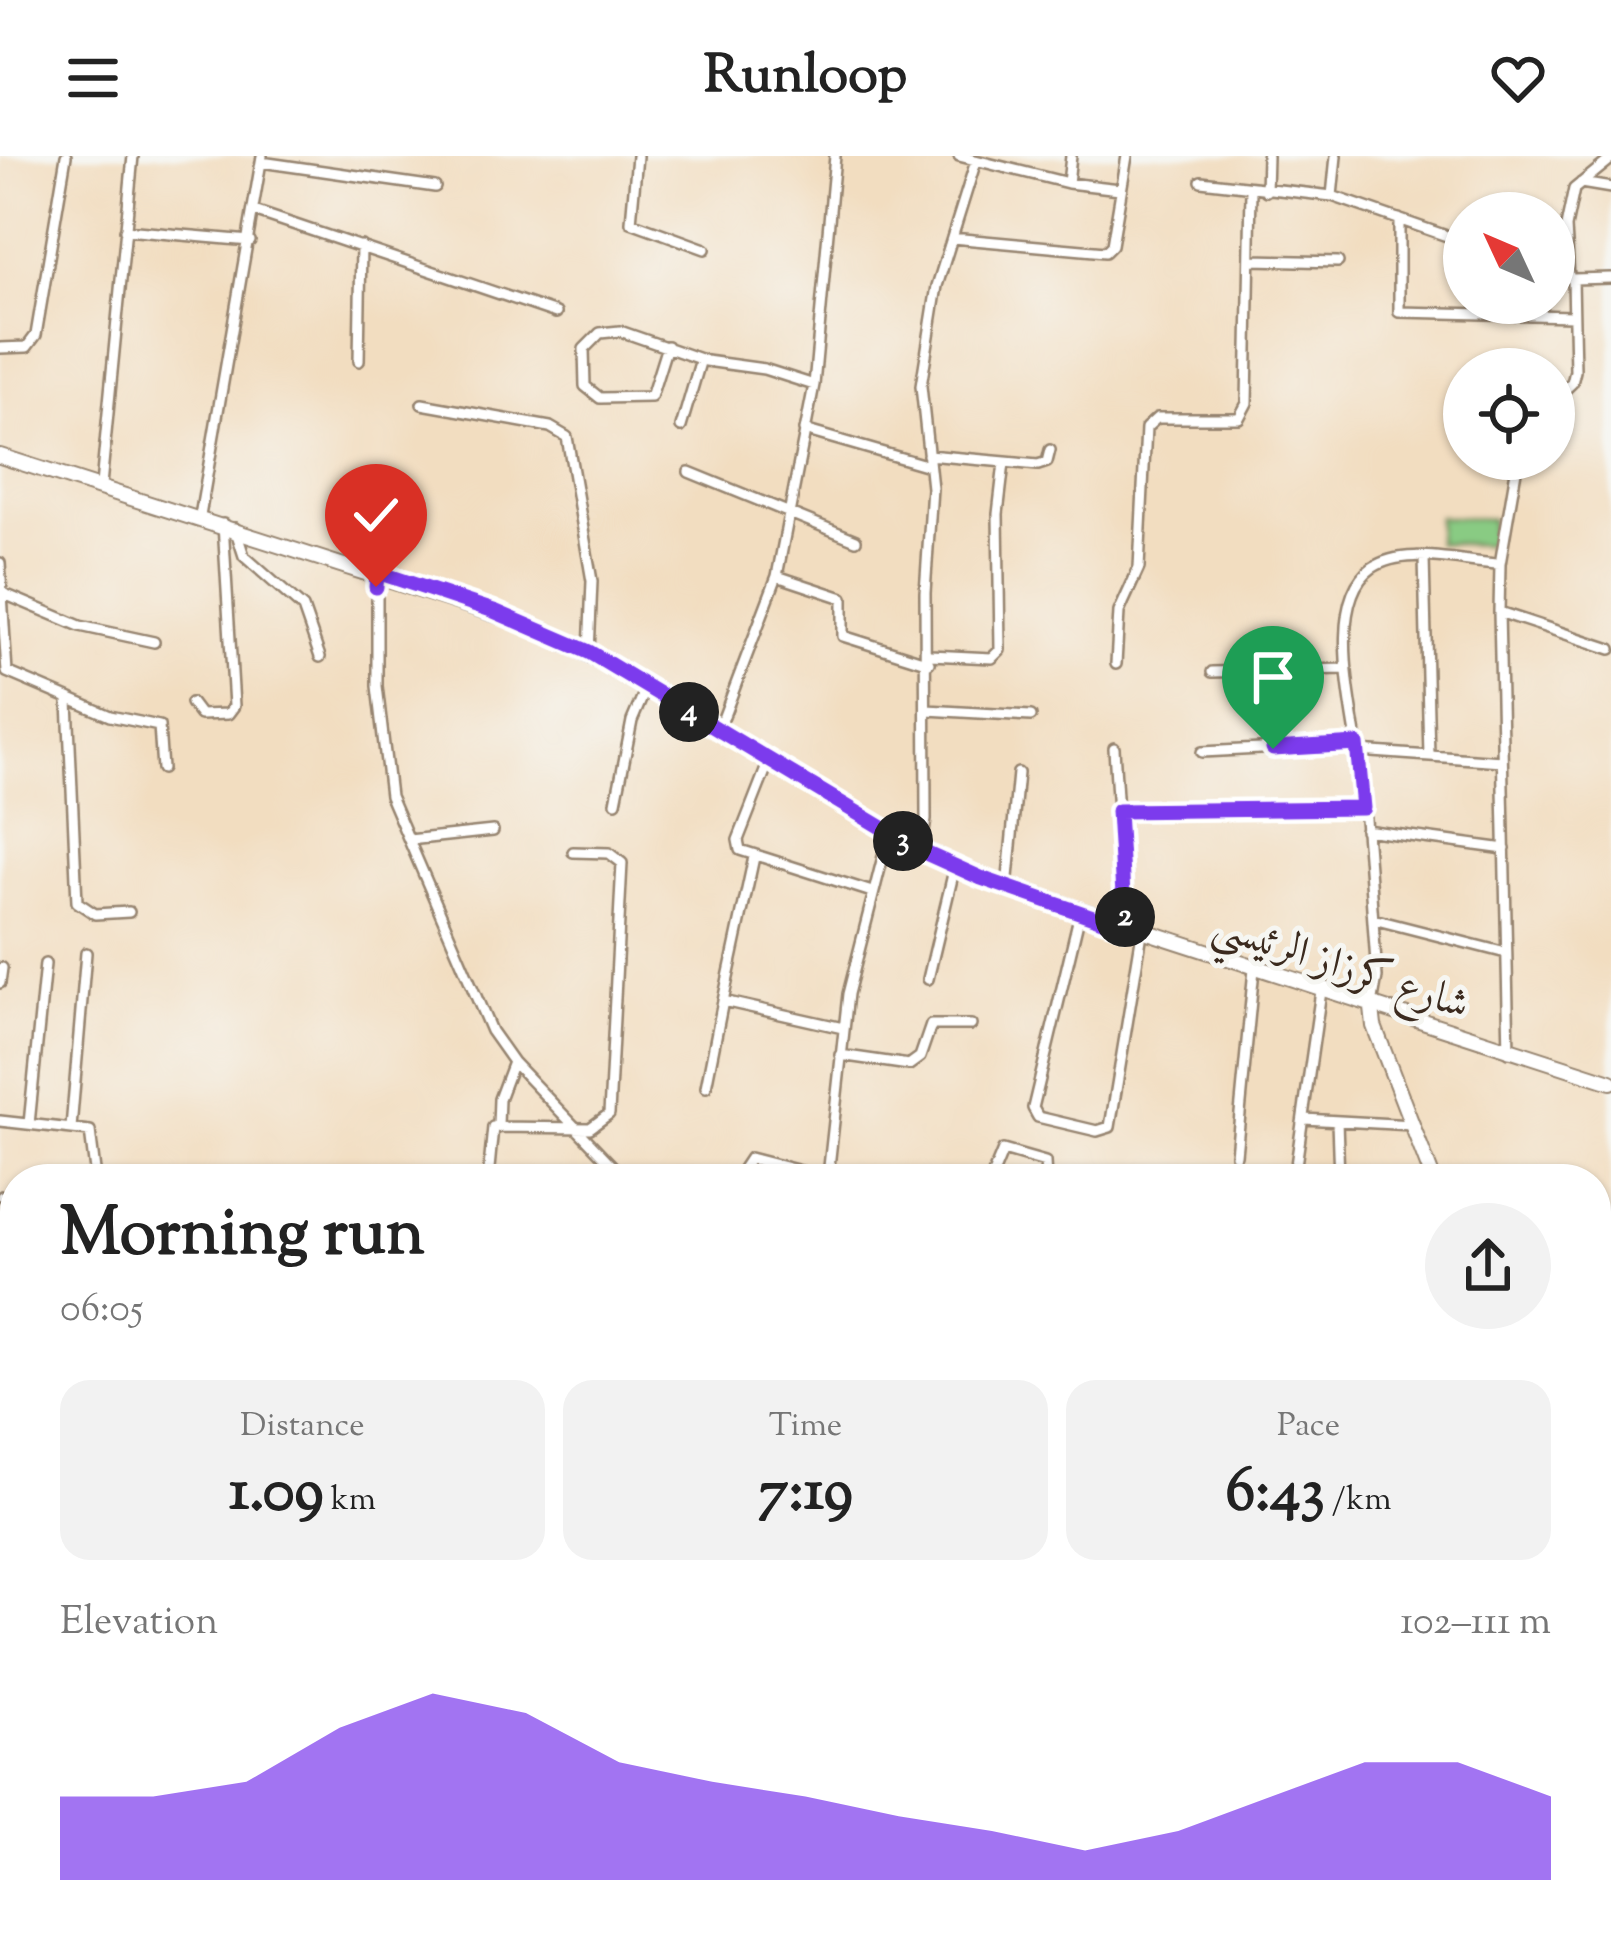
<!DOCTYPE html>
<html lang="en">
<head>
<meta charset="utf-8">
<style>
  body { margin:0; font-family:"Sorts Mill Goudy",Amiri,serif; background:#f2f2f2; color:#222; height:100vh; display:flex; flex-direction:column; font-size:45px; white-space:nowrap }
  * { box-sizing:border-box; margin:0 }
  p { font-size:39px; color:#767676 }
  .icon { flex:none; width:66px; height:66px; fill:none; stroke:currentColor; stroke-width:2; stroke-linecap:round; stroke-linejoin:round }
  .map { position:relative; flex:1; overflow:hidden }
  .panel { position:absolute; left:0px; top:1008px; width:1611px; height:771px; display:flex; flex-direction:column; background:#fff; border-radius:48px 48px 0 0; box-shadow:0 3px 9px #0004 }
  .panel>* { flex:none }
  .needle { width:78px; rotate:314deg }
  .tools { position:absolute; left:1443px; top:36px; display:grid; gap:24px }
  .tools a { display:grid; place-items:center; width:132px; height:132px; border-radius:50%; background:#fff; box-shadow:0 3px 9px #0004; font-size:60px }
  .pin { position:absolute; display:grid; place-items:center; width:102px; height:102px; color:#fff; margin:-123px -51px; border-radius:50% 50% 50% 0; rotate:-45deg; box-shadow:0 0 12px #0007 }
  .pin .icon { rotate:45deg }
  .km { position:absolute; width:60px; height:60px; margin:-30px; border-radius:50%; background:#222; color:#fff; font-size:33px; line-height:60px; text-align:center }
  .round { display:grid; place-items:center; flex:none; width:126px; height:126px; border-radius:63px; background:#f2f2f2 }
  .summary { display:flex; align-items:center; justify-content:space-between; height:204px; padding:0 60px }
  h1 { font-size:66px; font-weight:700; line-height:90px }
  .figures { display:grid; grid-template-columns:repeat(3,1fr); gap:18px; height:204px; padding:12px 60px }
  .figures div { display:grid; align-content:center; border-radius:30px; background:#f2f2f2; text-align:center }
  .figures b { font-size:60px; font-weight:700 }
  .figures small { font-size:33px; font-weight:400 }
  .figures p { font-size:33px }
  .chart { height:336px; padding:24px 60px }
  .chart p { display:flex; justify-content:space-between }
  .chart svg { width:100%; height:216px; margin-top:12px; fill:#7c3aed; opacity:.7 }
  header { display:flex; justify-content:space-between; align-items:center; height:156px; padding:0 60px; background:#fff; font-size:54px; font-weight:700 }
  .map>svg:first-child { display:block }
  .grass { fill:#89cb83; stroke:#627a50; stroke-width:3 }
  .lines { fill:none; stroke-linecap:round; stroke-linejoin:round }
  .street-casing { stroke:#96846f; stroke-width:14 }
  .secondary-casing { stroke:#96846f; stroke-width:18 }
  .street { stroke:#fff; stroke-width:9 }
  .secondary { stroke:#fff; stroke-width:14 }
  .route-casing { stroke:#fff; stroke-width:24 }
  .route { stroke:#7c3aed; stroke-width:15 }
  .labels { text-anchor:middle; stroke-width:10; stroke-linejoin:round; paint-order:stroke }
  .street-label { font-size:42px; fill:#3b2a1e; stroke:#f6f6f2 }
</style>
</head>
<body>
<header><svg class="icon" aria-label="menu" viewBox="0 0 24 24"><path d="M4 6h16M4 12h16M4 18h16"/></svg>Runloop<svg class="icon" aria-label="heart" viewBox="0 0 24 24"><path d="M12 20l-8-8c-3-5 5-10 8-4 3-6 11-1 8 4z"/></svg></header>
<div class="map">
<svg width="1611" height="1778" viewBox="0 0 1611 1778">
  <rect width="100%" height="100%" fill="#f6f6f2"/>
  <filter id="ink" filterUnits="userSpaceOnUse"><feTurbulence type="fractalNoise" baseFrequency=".00833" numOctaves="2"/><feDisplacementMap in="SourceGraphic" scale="24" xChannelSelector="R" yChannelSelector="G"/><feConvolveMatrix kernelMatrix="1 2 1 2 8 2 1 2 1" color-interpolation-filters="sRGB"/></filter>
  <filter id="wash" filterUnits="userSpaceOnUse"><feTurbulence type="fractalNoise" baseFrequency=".004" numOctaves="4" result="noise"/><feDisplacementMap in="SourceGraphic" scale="48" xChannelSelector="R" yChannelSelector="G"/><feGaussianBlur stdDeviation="2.7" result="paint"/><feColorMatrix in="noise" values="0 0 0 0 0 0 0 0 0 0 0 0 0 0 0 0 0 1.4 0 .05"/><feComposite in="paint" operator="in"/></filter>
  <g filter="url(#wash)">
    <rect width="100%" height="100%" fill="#f2ddc0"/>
    <path class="grass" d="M1438 361 1491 363 1490 389 1437 387Z"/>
  </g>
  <g filter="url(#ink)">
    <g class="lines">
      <g class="street-casing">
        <path id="street" d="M637 0 631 66 705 93
          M959 0 1068 27 1120 33
          M1336 0 1332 40 1464 86
          M261 6 435 31
          M1201 25 1332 40
          M1068 27 1071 0
          M1581 27 1611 32
          M1266 35 1267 0
          M254 55 556 157
          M1399 63V156L1573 160
          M125 74 250 85
          M952 82 1105 96 1112 89 1127 0
          M1252 104 1338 106
          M1554 117 1573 123 1575 215 1572 227 1554 244
          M1569 122 1566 71 1574 33 1611 3
          M1573 123 1611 122
          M667 190 651 241 600 242 585 230 584 193 600 177 620 175 706 205 764 213 814 229
          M0 192 27 191 36 179 66 0
          M359 205 361 90
          M422 248 550 271 567 281 592 425 589 497
          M681 271 701 203
          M804 274 929 310
          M928 299 1038 309 1047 306 1050 294
          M689 316 856 384
          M101 329 133 0
          M200 360 262 0
          M235 372 244 400 303 452 320 501
          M1424 402 1429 600
          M0 407 7 516 110 560 159 570 162 613
          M377 419V530L390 640 491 875 513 906 625 1023
          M777 420 843 442V480L929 507
          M2 437 80 470 154 486
          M1499 456 1611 493
          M930 499 992 502 1000 494 998 358 1004 307
          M1116 508 1119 456 1139 412 1146 272 1157 262H1239L1247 247 1251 33
          M1212 516 1346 513
          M68 545 77 746 95 758 129 756
          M191 547 200 559 228 558 234 550 223 368
          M927 554 1031 560
          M719 573 777 420 814 229 835 0
          M1114 592 1125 772
          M1358 595 1502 605
          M1202 596 1357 588
          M769 605 738 684 740 694 872 736
          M616 646 632 565 647 530
          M1118 655 1363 652
          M1365 674 1505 693
          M409 684 493 675
          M921 695 926 664 925 437 932 332 921 230 937 130 976 5
          M1007 732 1018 617
          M1080 757 1033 952 1038 961 1097 975 1110 971 1142 777
          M1373 763 1506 797
          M928 823 955 710
          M0 827 2 812
          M723 845 754 701
          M1372 849 1377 821C1372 750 1367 679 1360 608 1356 561 1323 446 1372 412 1405 389 1462 407 1500 408
          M1509 896 1499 456 1500 408 1518 303
          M840 899 909 909 920 901 931 869H971
          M706 931 723 845 843 872
          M1304 963 1412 969
          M0 965 90 975 96 1023
          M1337 965 1339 1023
          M29 968 45 808
          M498 969 499 943 513 906
          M71 972 86 797
          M1236 999 1254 813
          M828 1020 848 838 889 677
          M488 1023 493 971 590 972 609 958 622 707 609 697 573 696
          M736 1023 750 1002 828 1022
          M991 1023 1003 994 1045 1006 1046 1023
          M1294 1023 1321 835
          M2 1040 15 1042
          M0 1140 15 1139
          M1596 1309H1611
          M1596 1347 1611 1348
          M0 1370 15 1398
          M1596 1547 1611 1546
          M0 1593 15 1591
          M0 1749 15 1747
          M298 1764 300 1778
          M512 1764 513 1778
          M537 1764 552 1778
          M1065 1764 1066 1778
          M1199 1764 1200 1778
          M1333 1764 1606 1766
          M458 1778 459 1764
          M1285 1778 1290 1764"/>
      </g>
      <g class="secondary-casing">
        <path id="secondary" d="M0 300 528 469C686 540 824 649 981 722L1611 926
          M1372 852 1374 870 1433 1023
          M1596 1709 1608 1778"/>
      </g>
      <use href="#street" class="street"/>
      <use href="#secondary" class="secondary"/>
    </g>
  </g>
  <g class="lines" filter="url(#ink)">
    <g class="route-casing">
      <path id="route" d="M376 431 377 416 494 455 589 496 921 695 981 722 1125 772 1118 655 1363 652 1357 588 1273 593"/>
    </g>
    <use href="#route" class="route"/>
  </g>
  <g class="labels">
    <g class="street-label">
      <text transform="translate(1342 807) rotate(18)" y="15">شارع كرزاز الرئيسي</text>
    </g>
  </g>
</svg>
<div class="tools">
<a><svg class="needle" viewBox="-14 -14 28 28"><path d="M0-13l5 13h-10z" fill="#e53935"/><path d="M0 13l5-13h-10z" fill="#767676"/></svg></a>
<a><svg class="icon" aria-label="locate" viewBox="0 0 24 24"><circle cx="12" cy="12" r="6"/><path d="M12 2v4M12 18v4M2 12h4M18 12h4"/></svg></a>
</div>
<div class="pin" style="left:1273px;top:593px;background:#1e9e55"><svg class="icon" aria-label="arrive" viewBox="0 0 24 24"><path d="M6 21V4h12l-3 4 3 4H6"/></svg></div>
<div class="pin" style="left:376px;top:431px;background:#d93025"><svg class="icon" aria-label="check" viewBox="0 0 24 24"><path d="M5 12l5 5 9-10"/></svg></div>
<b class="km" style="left:1125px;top:761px">2</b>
<b class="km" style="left:903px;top:685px">3</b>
<b class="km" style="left:689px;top:556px">4</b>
<section class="panel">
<div class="summary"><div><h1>Morning run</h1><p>06:05</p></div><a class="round"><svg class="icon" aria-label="share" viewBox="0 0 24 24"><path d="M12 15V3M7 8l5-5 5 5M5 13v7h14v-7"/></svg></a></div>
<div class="figures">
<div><p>Distance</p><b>1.09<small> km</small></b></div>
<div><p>Time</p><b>7:19</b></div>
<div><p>Pace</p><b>6:43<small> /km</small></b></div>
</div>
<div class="chart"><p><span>Elevation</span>102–111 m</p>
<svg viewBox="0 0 160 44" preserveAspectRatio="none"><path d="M0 44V27L10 27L20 24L30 13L40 6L50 10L60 20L70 24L80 27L90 31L100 34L110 38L120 34L130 27L140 20L150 20L160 27V44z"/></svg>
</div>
</section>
</div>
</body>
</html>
